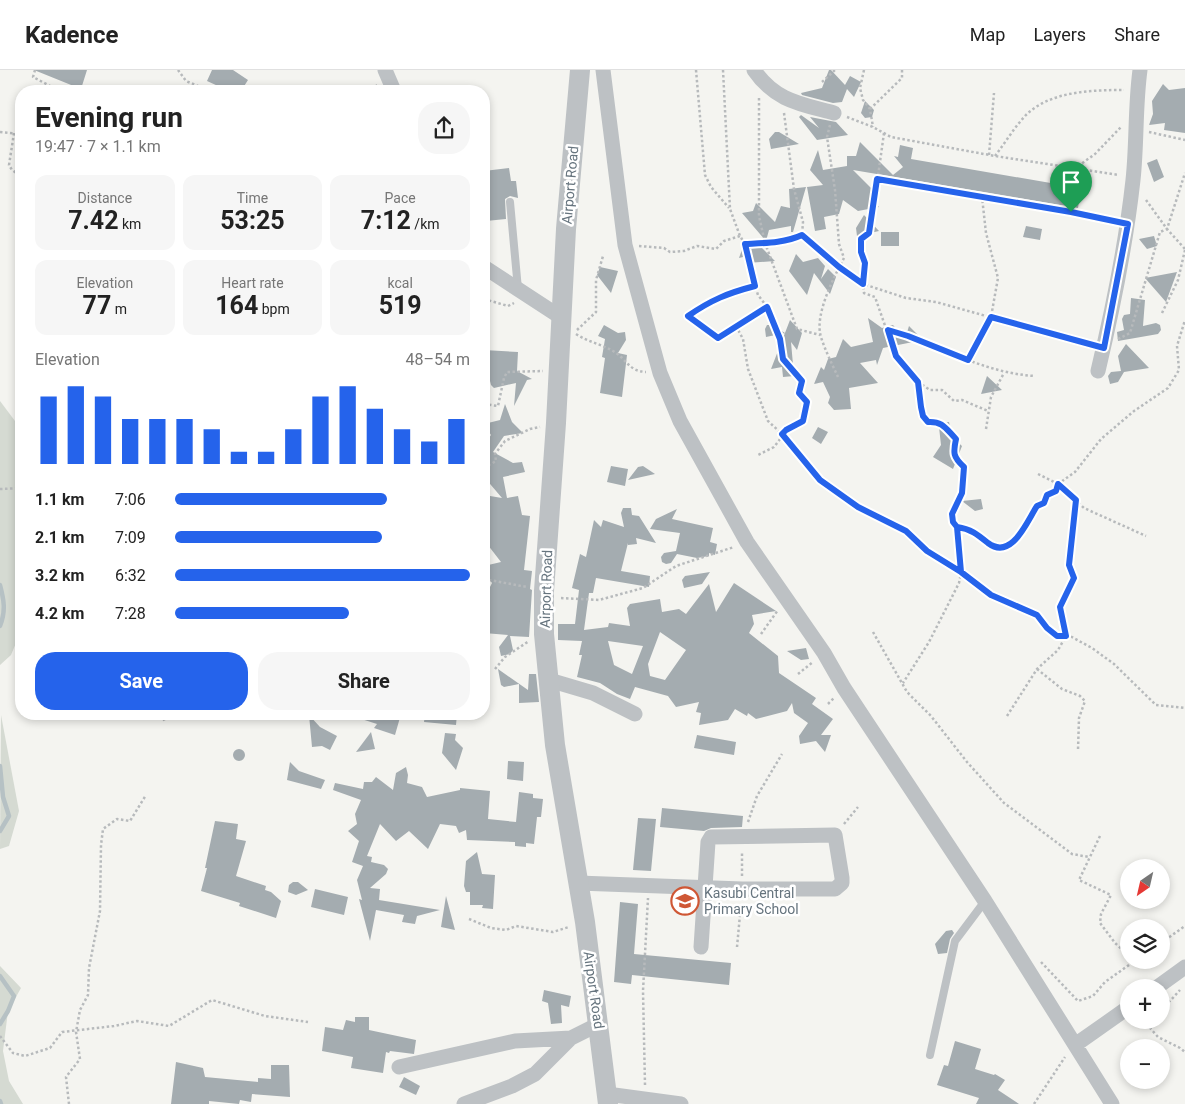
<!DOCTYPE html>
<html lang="en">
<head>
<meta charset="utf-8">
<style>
  body { margin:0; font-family:Roboto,sans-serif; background:#f6f6f6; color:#222; height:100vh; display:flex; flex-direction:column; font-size:19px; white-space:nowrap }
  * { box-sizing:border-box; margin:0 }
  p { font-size:16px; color:#767676 }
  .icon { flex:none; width:28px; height:28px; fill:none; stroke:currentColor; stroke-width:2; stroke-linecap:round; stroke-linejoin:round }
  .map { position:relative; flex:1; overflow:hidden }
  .sheet { position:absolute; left:15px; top:15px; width:475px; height:635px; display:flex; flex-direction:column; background:#fff; border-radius:20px; box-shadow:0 2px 8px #0003 }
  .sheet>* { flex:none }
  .needle { width:32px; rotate:214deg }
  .tools { position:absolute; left:1120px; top:789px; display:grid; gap:10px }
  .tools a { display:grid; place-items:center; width:50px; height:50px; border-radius:50%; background:#fff; box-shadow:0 2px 8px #0003; font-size:25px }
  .pin { position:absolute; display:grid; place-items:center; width:42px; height:42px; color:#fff; margin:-51px -21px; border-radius:50% 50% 50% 0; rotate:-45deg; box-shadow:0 0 5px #0007 }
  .pin .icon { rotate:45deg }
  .round { display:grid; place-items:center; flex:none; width:52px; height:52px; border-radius:20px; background:#f6f6f6 }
  .head { display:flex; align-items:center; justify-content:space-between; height:85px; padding:0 20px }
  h1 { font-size:28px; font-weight:700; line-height:38px }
  .stats { display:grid; grid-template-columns:repeat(3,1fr); gap:8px; height:85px; padding:5px 20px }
  .stats div { display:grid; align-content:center; border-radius:12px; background:#f6f6f6; text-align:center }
  .stats b { font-size:25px; font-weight:700 }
  .stats small { font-size:14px; font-weight:400 }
  .stats p { font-size:14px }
  .chart { height:140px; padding:10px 20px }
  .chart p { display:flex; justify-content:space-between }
  .chart svg { width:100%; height:90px; margin-top:5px; stroke:#2563eb; stroke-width:6 }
  .cta { display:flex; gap:10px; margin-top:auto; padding:10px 20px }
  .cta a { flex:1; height:58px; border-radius:20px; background:#2563eb; color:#fff; font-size:20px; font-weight:700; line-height:58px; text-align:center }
  .cta a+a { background:#f6f6f6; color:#222 }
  ul { padding:0 20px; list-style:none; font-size:16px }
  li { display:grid; grid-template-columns:80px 60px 1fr; align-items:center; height:38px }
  li i { height:12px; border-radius:6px; background:#2563eb }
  header { display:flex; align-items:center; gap:30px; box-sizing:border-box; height:70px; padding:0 25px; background:#fff; border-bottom:1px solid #e0e0e0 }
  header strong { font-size:24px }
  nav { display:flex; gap:28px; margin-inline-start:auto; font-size:18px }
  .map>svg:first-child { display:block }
  .green { fill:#d5dad2 }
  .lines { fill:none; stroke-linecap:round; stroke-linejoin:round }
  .stream { stroke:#b6c1c4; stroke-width:4.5 }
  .building { fill:#a4acb0; fill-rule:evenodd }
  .path { stroke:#b7babc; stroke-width:2.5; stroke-dasharray:2.5 2.5; stroke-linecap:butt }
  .service { stroke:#bdc1c4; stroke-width:8 }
  .minor { stroke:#bdc1c4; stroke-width:15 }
  .tertiary { stroke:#bdc1c4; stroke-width:20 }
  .route-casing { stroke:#fff; stroke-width:10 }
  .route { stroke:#2563eb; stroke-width:6 }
  .labels { text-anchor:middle; stroke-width:5; stroke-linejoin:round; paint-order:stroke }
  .street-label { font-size:14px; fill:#66747e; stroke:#fff }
  .poi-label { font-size:14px; fill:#66747e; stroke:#fff; text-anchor:start }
</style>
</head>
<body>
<header>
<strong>Kadence</strong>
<nav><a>Map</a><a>Layers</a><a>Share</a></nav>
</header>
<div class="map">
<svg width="1185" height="1034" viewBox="0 0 1185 1034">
  <rect width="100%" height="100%" fill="#f4f4f0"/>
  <path class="green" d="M0 331 21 359V561L11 585 0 595Z
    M1 645 19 741 9 776 0 779Z
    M0 896 21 918 8 941 3 981 9 1011 23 1034H0Z"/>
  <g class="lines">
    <path class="stream" d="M0 515C4 530 6 541 0 556
      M0 696 3 727 9 746 0 761
      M0 906 14 926 8 941 0 954
      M0 1031 1 1034"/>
  </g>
  <path class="building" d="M34 0H87L81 19Z
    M212 0H233L248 10 241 21H229L207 11Z
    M829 0H831L845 15 850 6 861 12 854 27 847 19 842 32 833 33 802 25 801 23 822 18Z
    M1163 14 1169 20 1185 18V63L1164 60 1165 53 1149 55 1153 44 1152 31Z
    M865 31 874 40 872 47 865 48 861 43Z
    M801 45 819 58 810 47 836 52 848 65 817 70 799 47Z
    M775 62H779L799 74 771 79 769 69Z
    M860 72 893 105 903 97 894 86 898 87 900 75 913 78 911 89 1068 116 1070 102 1083 105 1078 138 853 100 875 122 872 130 879 137 858 141 843 130 839 144 824 147 826 159 815 161 807 117 823 115 810 100 818 80 823 100 847 96V86H856Z
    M1157 89 1164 107 1154 112 1147 93Z
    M509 98 511 111H516L518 128 510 126 505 129 506 149 486 151 484 140V101Z
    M806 117 793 162H791V156L769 160 766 171 742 143 753 141 756 133 775 152 781 136 790 138 789 119Z
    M864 145 879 161 857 166 856 158Z
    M1026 156 1042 159 1040 170 1023 167Z
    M881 162H899V176H881Z
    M1154 166 1157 176 1147 179 1139 169Z
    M753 169 775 191 747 193V186L739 188 745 171Z
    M796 184 803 192 818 188 825 196 821 209 828 199 836 207 830 224 814 203 807 225 789 201Z
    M600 197 618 201 611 223 597 205Z
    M1177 202 1166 232 1145 208Z
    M1131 228 1145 230 1143 256 1156 253 1160 255 1161 260 1158 264 1118 271 1117 262 1124 260 1122 249 1124 245 1130 244Z
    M868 248 882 258 893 255 905 269 909 256 923 270 883 278 877 295 876 290 860 293 878 313 849 318 851 339 834 340 828 333 830 327 823 312 814 314 821 297 824 300 828 289 836 287 843 269 851 277 873 272Z
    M790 250 802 263 797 280 791 272 794 306 783 307 782 297 771 299Z
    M604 255 618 263 625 262 626 270 618 283 627 285 622 327 600 323 605 288 602 287 605 269 598 266Z
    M767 255H772L785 263 766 267 765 259Z
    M1126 274 1149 298 1124 302 1118 312 1110 314 1108 306 1111 302 1121 301 1118 286Z
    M484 280 518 282 517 301 532 309 527 310 514 336 516 313 494 318 491 315 487 299H484Z
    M987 306 1002 320 981 324Z
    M505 334 512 352 523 363 504 366 493 382 513 393 522 392 525 402 503 407 507 428 518 426 522 445 530 446 524 500 532 501 530 519 532 520 529 567 510 566 513 580 510 584 501 586 499 577 508 565 484 563V541L488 544 489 519 492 513 484 502V496L501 492 484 470V425L502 428 485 408 489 397 484 393V383L490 382 487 371 491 365 484 354 500 350Z
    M949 352 952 367 962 376 953 399 933 387 941 375 939 357 942 353Z
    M818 357 828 362 821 374 812 368Z
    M611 396 628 399 625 416 607 412Z
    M643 396 655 404 628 410 638 397Z
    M981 429 983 439 975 441 962 431Z
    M623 438H631L632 445 639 446 656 473 636 468 637 474 628 475V473L621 501 650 506 649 517 596 508 593 523H589L584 560 608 557 609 553 630 556 627 538 630 534 660 529 662 542 679 539 686 544 709 514 716 542 734 513 776 541 752 545 754 554 749 563 778 586 779 603 816 628 812 634 833 649 821 665H831L825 682 816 671 800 674 799 666 808 653 794 643 792 633 787 641 756 649 748 643 747 646 735 639 728 650 699 655 701 643 696 642 699 632 676 637 668 626 635 617 630 629 617 624 600 613 577 607 582 585H579L582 571 558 570V554H575L579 520 572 518 580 484 586 487 594 450 601 457 603 450 624 457 621 443ZM660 562 686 580 665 610 650 606 648 594ZM608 571 643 576 632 604 614 595Z
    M677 439 672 449 713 458 710 472 717 474 715 485 709 483V486L697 488 677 484 671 493 666 494 662 492 661 487 664 483 676 481 680 463 650 459 656 449Z
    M710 502 702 514 684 518 682 510 685 506Z
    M806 578 809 589 801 590 787 581Z
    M498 599 528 620 529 604H536L539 632 519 633V614L504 617 501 615Z
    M353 644H401L395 665 374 658 377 654 352 646Z
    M425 644H457L456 655 424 652Z
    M309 645 320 657 337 666 330 680 322 676 312 677Z
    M371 662 375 679 356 682Z
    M445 663 456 664 455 670 463 678 456 700 442 683Z
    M697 665 736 672 734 685 694 678Z
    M233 685a6 6 0 1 1 12 0a6 6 0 1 1-12 0Z
    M508 691 524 692 523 711 507 709Z
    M290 692 299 701 325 710 321 719 287 710Z
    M406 697 408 705 407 713 422 717 427 727 460 720V718L490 721 488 749 516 752 519 722 533 724V728L543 729 541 747H537L534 774 526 773V777L515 776V772L467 770 466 760 459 763 456 756 440 754 428 779 409 761 396 771 380 754 367 786 372 787 371 792 384 795 388 799 386 804 370 818 380 819 379 830 440 840 417 846 415 854 402 852 404 845 376 840 370 871 359 829 362 830 357 810 363 796 352 792 359 771 348 761 357 754 355 744 361 730 333 720 335 713 363 719 364 712H372L376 707 393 720 396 703Z
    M662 738 743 746 742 757 711 758 704 761 660 757Z
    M638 748 656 749 651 801 633 800Z
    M215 751 238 754 236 769 246 771 236 806 266 816 265 820 271 822 281 831 276 848 239 836 240 833 201 821 207 798H205Z
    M477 782 482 804 495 805 493 839 482 838 483 835H470V822H466L464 816 466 791Z
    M293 812H298L308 820 296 825 288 822 289 815Z
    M315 819 348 827 344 845 311 837Z
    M446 826 455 860 441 857Z
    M620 832 638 834 634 884 731 893 729 915 632 905 631 914 614 912Z
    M952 860 954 863 950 869 947 883 938 884 935 874 946 861Z
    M544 920 571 926 569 937 561 935 562 953 551 954 548 933 542 931Z
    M355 947H369V960L416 970 414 984 390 981 389 983 386 982 383 1003 351 998 353 987 322 981 325 957 343 960 346 950 355 952Z
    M955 971 981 979 975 999 994 1005 995 1004 1005 1010 998 1020 1019 1034H976L979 1028 937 1015 944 995 948 996Z
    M176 992 203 998 205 1007 258 1012V1008L271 1009V995H289L290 1027 252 1024 251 1032 240 1030 239 1034 209 1031V1034H171Z
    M404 1007 420 1016 416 1025 399 1017Z"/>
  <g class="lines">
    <path class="path" d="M35 0 33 7 52 17V21
      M178 0 186 11 210 21
      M696 0 705 105 711 117 729 138
      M723 0 730 139 740 166 745 174C764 173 785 173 802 165
      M864 0 860 18 863 30 870 39 873 57
      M822 12 835 0
      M368 21 377 15
      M759 28V146L765 173 797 259 820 265
      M870 39 902 8V0
      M784 43 794 119 803 152 802 165 839 197 863 214 906 228 936 232 1090 275
      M847 47 873 57 891 67 995 86 1119 105
      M830 55 827 67 835 120 839 174 844 188C834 207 814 245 821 267 825 280 832 294 838 307
      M0 62 21 64
      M1149 62 1185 70
      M14 63 9 95 12 100 21 106
      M884 63 871 156 869 163 861 169V182L865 193 863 214 864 223 875 227 896 287 918 312 921 337 923 346 928 351H937L955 369C953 383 953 387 964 397L962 423 952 445 953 452 957 457 961 503 959 513 929 572 903 613
      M989 85 994 23
      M995 86C1005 73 1014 58 1025 46 1049 21 1092 20 1124 20
      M1074 99 1095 84 1121 57
      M877 109 1114 151
      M1146 130 1167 159 1185 179
      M21 160C17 178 13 195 21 214
      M745 174 755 216 758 225 767 237 780 269 783 289 802 311 799 323 807 332 803 351 787 360 774 377 758 385
      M639 176 664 178 670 182 684 181 697 176 716 179 724 171 740 166
      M755 216C728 223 711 230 688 246L718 268 767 237
      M484 229 508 236 514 233
      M1162 243 1178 210 1185 180
      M736 256 743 269 748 299 768 351 782 364 820 410 858 437 906 461 927 481 991 525 1037 545 1047 558 1057 566H1070L1092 578 1114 594 1156 635 1185 638
      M577 260 596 242V210L603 186
      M888 260C938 274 982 303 1035 306
      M576 264C588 272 601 274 613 281 627 289 628 301 646 302
      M1118 269 1130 263 1160 162 1167 159 1185 103
      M968 290 991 247 998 208 986 163 982 127
      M918 312 930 320H942L954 331 962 330 988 341
      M484 334 498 336 504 308 507 302 543 301
      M986 359 991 327 1004 303
      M484 398 496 391 495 384 505 371 530 359 540 357
      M1038 404 1058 414 1084 438 1146 466
      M0 419 21 418
      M957 457C971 459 977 464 988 473 1012 491 1027 451 1037 436L1045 433 1047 425 1056 421 1058 414 1075 402 1101 369 1134 341 1168 318 1179 300 1177 276 1185 250
      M484 509 527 517
      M561 528 599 530 643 518 676 496 734 477
      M873 562 907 622 931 646 967 692 1004 733 1072 784 1089 787
      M761 564 778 540
      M495 599 505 587 529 571
      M1037 599 1062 619 1080 626 1085 631 1079 648 1078 680
      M798 604 813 592
      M828 634 834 628
      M161 644 165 652
      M1007 646 1037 599 1058 580 1066 566 1060 537 1074 508 1069 495 1076 430
      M748 752 757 726 782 684
      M844 754 858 737
      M1100 766 1079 810 1111 825 1101 844 1100 853 1115 873 1129 886
      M742 806V781
      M469 849 491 858 506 860 516 856 553 862 569 857
      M1161 873 1185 856
      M737 877 741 834
      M1041 892 1078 931 1093 926 1105 912 1136 890
      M1163 932 1170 931 1180 920
      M1143 950 1158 967 1180 978 1185 982
      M0 966 13 983 25 986 50 978 62 962 114 956 137 951 169 956 212 930 265 946 308 952
      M645 1015 643 921 648 828
      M69 1034 66 1007 80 989 76 962 80 940 88 925 89 898 100 841 101 775 103 759 117 749 130 751 146 725
      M1034 1034 1065 987"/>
    <path class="service" d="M510 132 518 219
      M930 985 955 871 985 831"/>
    <path class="minor" d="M385 0 394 21
      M603 0 625 175 660 303 680 351 747 472 824 583 844 618 985 831 1112 1034
      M754 0C775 31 801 34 834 43
      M484 197 562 248
      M1098 301C1113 238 1126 174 1133 110 1137 73 1135 37 1140 0
      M549 610 593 623 635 644
      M578 813 742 819H835L842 813V808L835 765 711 767 708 772 701 877
      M1156 918 1185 897
      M1075 975 1129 937
      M399 997 515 971 571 968
      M607 1024 681 1034
      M464 1034 512 1016 535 1004 571 968 599 954"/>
    <path class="tertiary" d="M580 0 566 159 556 353 544 521V564L555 675 585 852 608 1034"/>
  </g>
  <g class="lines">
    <g class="route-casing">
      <path id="route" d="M1071 142 877 109 869 163 861 169V182L865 193 863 214 839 197 802 165C785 173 764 173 745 174L755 216C728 223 711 230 688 246L718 268 767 237 780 269 783 289 802 311 799 323 807 332 803 351 786 360 782 364 820 410 858 437 906 461 927 481 961 502 957 457C971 459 977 464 988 473 1012 491 1027 451 1037 436L1044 433 1047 425 1056 421 1058 414 1076 430 1069 495 1074 508 1060 537 1066 566H1057L1047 558 1037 545 991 525 961 502 957 457 953 452 952 444 962 423 964 397C953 387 953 383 956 369 946 359 943 351 928 352L923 346 921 337 918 312 896 286 888 260 908 266 968 290 991 247 1104 278 1128 154 1071 142"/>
    </g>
    <use href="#route" class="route"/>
  </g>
  <defs>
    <g id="school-ring" transform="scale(1.4375)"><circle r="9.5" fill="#fff" stroke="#cf5735" stroke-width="1.5"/><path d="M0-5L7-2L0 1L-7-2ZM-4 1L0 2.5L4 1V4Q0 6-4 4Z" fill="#cf5735"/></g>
  </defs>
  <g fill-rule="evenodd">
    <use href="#school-ring" x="685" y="831"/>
  </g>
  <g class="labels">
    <g class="street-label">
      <text transform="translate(570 115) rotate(-85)" y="5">Airport Road</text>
      <text transform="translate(546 519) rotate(-88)" y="5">Airport Road</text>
      <text transform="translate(594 920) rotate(82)" y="5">Airport Road</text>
    </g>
    <g class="poi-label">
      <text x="704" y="828">Kasubi Central<tspan x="704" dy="16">Primary School</tspan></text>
    </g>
  </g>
</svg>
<div class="tools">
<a><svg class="needle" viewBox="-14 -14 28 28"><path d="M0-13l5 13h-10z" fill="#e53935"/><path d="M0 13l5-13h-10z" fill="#767676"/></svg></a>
<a><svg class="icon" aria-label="layers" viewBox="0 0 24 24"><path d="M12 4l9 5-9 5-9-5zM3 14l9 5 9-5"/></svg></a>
<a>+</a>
<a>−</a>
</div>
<div class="pin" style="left:1071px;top:142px;background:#1e9e55"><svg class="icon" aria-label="arrive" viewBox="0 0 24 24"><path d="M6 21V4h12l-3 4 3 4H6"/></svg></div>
<section class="sheet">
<div class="head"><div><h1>Evening run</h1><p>19:47 · 7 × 1.1 km</p></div><a class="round"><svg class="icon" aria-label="share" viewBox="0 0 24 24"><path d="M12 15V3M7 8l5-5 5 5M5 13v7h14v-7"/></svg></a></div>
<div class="stats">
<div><p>Distance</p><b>7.42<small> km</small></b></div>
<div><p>Time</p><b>53:25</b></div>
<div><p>Pace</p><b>7:12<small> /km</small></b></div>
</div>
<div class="stats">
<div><p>Elevation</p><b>77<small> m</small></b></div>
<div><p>Heart rate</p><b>164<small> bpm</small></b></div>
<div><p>kcal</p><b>519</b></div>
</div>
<div class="chart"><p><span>Elevation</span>48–54 m</p>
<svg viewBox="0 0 160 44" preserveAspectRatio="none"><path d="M5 44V11M15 44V6M25 44V11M35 44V22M45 44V22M55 44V22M65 44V27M75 44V38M85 44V38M95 44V27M105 44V11M115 44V6M125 44V17M135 44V27M145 44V33M155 44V22"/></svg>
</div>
<ul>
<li><b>1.1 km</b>7:06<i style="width:72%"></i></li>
<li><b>2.1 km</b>7:09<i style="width:70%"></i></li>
<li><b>3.2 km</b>6:32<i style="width:100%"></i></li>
<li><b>4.2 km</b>7:28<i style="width:59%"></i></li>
</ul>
<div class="cta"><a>Save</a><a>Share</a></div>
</section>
</div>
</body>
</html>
